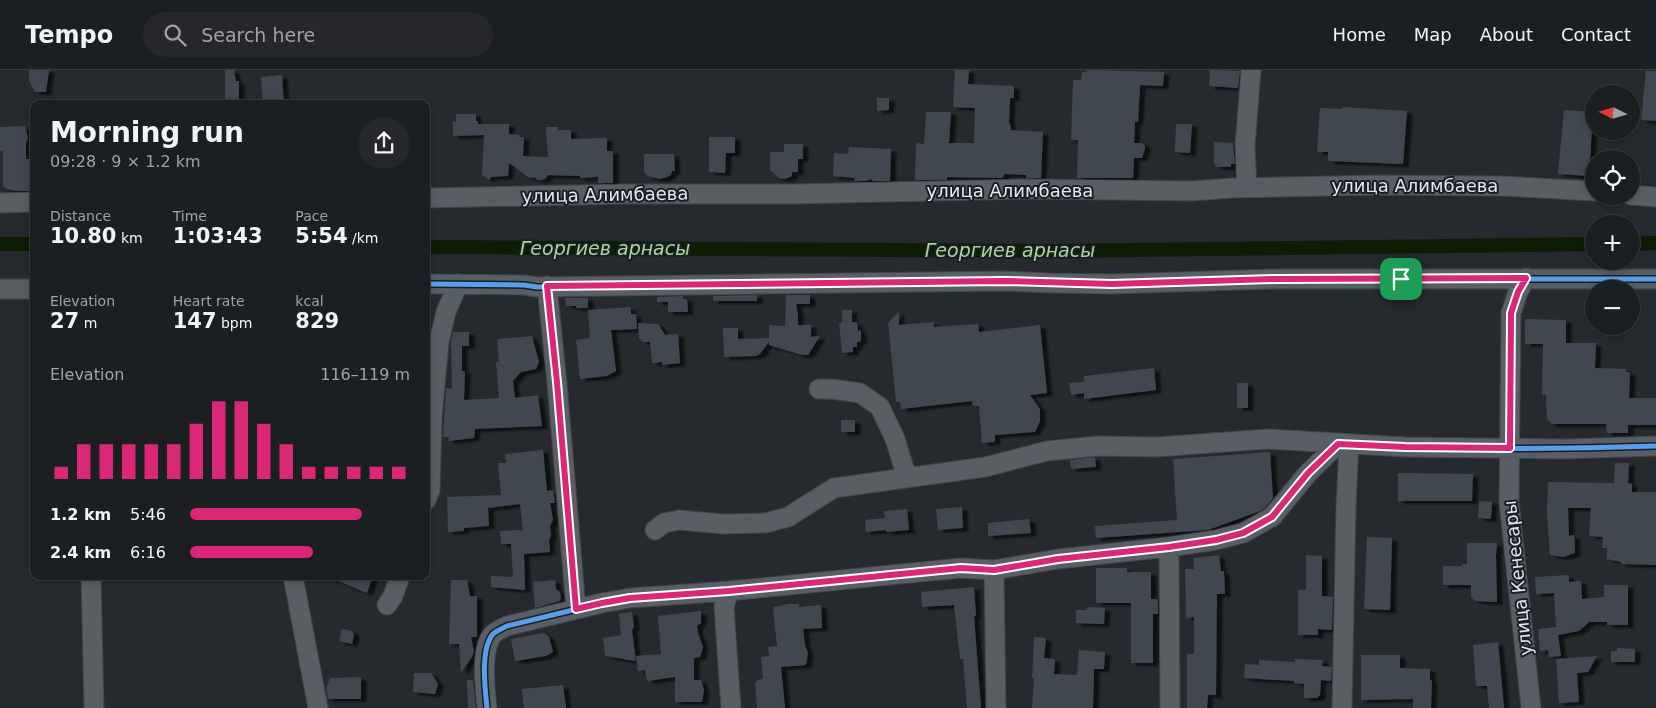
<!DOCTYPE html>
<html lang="en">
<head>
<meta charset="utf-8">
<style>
  body { margin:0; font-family:"DejaVu Sans",sans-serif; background:#25272a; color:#f1f3f6; height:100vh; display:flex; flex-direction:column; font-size:19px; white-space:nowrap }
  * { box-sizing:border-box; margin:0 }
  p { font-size:16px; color:#a0a2a5 }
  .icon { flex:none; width:28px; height:28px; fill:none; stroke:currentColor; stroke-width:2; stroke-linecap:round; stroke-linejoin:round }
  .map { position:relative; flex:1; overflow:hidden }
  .sheet { position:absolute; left:30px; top:30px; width:400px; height:480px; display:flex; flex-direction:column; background:#1c1f22; border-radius:10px; box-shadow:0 2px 8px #0003,0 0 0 1px #3a3d40 }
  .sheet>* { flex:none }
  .needle { width:32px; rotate:275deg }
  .controls { position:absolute; left:1585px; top:15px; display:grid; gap:10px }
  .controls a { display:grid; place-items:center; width:55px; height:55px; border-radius:50%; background:#1c1f22; box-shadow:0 2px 8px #0003,0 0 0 1px #3a3d40; font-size:25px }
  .pin { position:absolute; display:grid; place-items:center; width:42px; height:42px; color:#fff; margin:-21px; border-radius:10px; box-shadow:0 2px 8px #0006 }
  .round { display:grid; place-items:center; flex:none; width:52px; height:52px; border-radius:26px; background:#25272a }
  .headline { display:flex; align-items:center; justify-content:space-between; height:85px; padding:0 20px }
  h1 { font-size:28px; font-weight:600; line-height:38px }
  .figures { display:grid; grid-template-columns:repeat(3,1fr); gap:8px; height:85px; padding:5px 20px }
  .figures div { display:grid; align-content:center }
  .figures b { font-size:21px; font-weight:600 }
  .figures small { font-size:14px; font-weight:400 }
  .figures p { font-size:14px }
  .chart { height:140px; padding:10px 20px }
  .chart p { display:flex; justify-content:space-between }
  .chart svg { width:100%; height:90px; margin-top:5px; stroke:#db2777; stroke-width:6 }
  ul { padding:0 20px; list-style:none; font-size:16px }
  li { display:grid; grid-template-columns:80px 60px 1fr; align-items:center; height:38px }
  li i { height:12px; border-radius:6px; background:#db2777 }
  header { display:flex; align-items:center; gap:30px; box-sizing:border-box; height:70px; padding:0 25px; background:#1c1f22; border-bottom:1px solid #3a3d40 }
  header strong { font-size:24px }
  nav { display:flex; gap:28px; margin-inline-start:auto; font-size:18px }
  .search { width:350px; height:45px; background:#25272a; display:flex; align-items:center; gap:12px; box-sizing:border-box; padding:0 18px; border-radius:28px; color:#a0a2a5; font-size:19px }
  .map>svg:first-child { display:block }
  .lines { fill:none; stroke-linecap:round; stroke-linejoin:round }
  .canal { stroke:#0c1d04; stroke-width:14 }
  .building { fill:#404751; filter:url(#shadow) }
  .minor-casing { stroke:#414448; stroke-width:21 }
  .minor { stroke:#595d64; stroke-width:19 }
  .cycleway-casing { stroke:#191f28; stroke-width:8 }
  .cycleway { stroke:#5a9eea; stroke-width:5 }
  .route-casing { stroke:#fff; stroke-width:10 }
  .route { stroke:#db2777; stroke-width:6 }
  .labels { text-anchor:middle; stroke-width:4; stroke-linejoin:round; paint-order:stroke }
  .street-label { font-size:18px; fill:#e3e7ee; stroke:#191f28 }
  .water-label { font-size:19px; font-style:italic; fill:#aad78f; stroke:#191f28 }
</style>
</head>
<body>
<header>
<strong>Tempo</strong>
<div class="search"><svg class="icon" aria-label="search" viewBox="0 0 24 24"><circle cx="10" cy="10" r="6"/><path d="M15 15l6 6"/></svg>Search here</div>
<nav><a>Home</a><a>Map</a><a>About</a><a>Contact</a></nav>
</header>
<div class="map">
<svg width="1656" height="638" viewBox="0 0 1656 638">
  <defs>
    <filter id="shadow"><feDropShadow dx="5.5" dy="3" stdDeviation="1" flood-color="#0009"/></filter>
  </defs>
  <rect width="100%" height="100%" fill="#26292e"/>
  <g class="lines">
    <path class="canal" d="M0 174H34
      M1631 174 1656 173
      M426 177 1055 181 1594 174"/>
  </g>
  <path class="building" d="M29 0H49L46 22H35L29 11Z
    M225 0H234L236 11H239V34H225Z
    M955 0H969L968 14 1014 16V28H1010L1009 53H1010L1011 60 1043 62 1041 108H1026V105L1005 104 1002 108 947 107V110H915L916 73 924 74 926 42H951L949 73H974L975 38 953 37Z
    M1087 0 1164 2 1163 16 1140 15 1138 52H1135L1134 73H1142L1145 76V79L1142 88H1134L1133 108H1077L1078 70H1071L1073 10H1081L1082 2H1087Z
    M1210 0 1240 1 1238 18 1209 16Z
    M1646 1H1656V51L1641 50Z
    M282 5 284 34H263L261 7Z
    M877 28H889V40L877 41Z
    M1343 37 1407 41 1403 94 1328 91V82H1317L1320 38 1342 39Z
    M1564 40 1593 42 1589 106 1558 104Z
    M456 44H476V51H478V54H509V64L520 65 519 67H524L523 86 548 87 546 57H558V60H571V69L607 68V81H613V113H598V107L580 108V106L548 105 546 108 542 110H537L536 108 528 107 509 93 508 106 491 107 489 110 482 105 484 65 453 66V52H456Z
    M1176 54H1192L1190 83 1175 82Z
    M25 56 28 68 26 73V89H34V121H16L7 119 3 116V81H0V57Z
    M709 67H735V83H726L725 103 709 102Z
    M1214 72 1233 73 1235 94H1231V97H1217L1214 93Z
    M784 74H803V89H798V102H792V106L785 109 779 108 770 100V82H784Z
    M849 77 891 79 890 111H873L871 109 866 111H854L855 108 833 106 834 83 848 84Z
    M644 84H674L675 101H672L671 105 667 107 659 109 647 106 644 102Z
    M757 225V231H713V226Z
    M786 225H810V234H796L798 245V255H811V267L820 266 808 285H802L769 275V272L760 284 756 286 724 287 723 258H738V269L769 268V255L785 256Z
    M683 226V229H687L688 242H668V232H657V227Z
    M565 228H588V238H576V236H566Z
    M631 237V244H636L637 259 611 260 616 301 607 306 580 309 576 270 590 268 588 240Z
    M842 240H852V252H857L858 261 861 260V271L857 272V277H853V282L842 283 839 253H842Z
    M899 241V255L934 252V257L978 254 979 262 1040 255 1047 323 1030 325 1040 339V351L1035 362 995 365V372L982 373 979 336H973L972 331 901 339 900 332H896L888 253Z
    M1525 249 1566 250V273H1596L1595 298 1626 299V302H1630L1629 328H1656V355H1628V363H1607L1606 354H1552L1547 349 1546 325H1542L1543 274H1525Z
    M638 253 658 254 665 265 678 264 680 293 662 295V292L652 293 650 272H643L639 268Z
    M453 262H469V276H462V301H465L464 330 499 328 496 292H499L497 269 532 266 539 292 536 299 521 302 513 311 515 328 538 325 542 356 475 359 474 368 448 371 449 367H443L446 318 452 319 451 270Z
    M1154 298 1156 320 1084 329V323L1071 325 1069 313 1084 312V306Z
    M1237 313H1248V338H1237Z
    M841 350H855V362H841Z
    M543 380 547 421 553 420 555 433H550L553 450 550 456 551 465 549 471 550 482 524 484 525 520 491 517V506L513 507 511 474H501L500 461 523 460 520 434 488 438 489 456 464 458V461L448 462 447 427 501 425 498 393H506L505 384Z
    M1270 382 1273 428 1265 438 1260 441 1208 460 1096 468 1095 456 1177 450 1173 389Z
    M1095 387 1096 397 1071 399 1070 390Z
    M1615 393H1629L1628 413 1632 414V422H1656V495L1621 494V492L1607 489V478H1602L1603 467 1589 466 1591 438H1568L1569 466 1574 465 1575 483 1564 487 1550 485 1547 443 1548 412 1614 413Z
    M1398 403 1473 404 1472 431H1398Z
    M1479 431 1492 432 1491 449 1478 448Z
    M962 437 963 458 938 460 936 439Z
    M907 439 909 460 886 462V460L866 462 865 450 885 448 884 441Z
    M1029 449 1031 463 988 466V453Z
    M1367 467 1392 468 1390 540 1364 539Z
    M1467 473H1497L1496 486 1497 532 1476 531 1471 528V515H1443V496H1462V494H1467Z
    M1219 485 1221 501H1224L1225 524H1217L1216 625H1208L1207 638H1187V584H1194V547L1186 548 1185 499H1194L1193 488Z
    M1306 485 1322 486V526L1333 527 1332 560 1318 559V565H1298V520H1306Z
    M1096 498H1127V502H1151V529H1157V531H1158V544H1153V593H1131V533H1096Z
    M1569 505V512L1581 511 1582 529 1604 527V515H1628V555H1607V552H1589L1579 561 1558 565 1561 586 1549 587 1548 580 1540 581 1538 559 1556 557 1554 523 1536 524 1535 507Z
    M326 506H373L367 523Z
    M451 510H467L470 526H477V567H471L474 581 472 587 461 603 459 574H449Z
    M555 510 556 519 560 522 561 527 560 531 535 538 533 512Z
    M974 517 976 546H974L981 638H967L963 589H960L954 535 922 537 921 522Z
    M788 534H799V537L821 535 822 558 803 559 805 575 808 583 806 595 781 597 785 638H757L755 612H757V610L763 609 761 587 769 586 768 577 777 576 773 537Z
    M1087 537 1105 538 1104 554 1076 553V540H1087Z
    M701 541V553L697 556 698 563 703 577 700 587 694 588V610H701L704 620 702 632H675V607L647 611 645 600 638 601 636 586 661 584 658 546Z
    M632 542 634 557 632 560 636 591 605 586 603 568 621 565 619 544Z
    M342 559 352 561 354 565 352 574 339 571Z
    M544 563 549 567 553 582 546 586 515 591 511 569Z
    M1034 567 1046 568 1044 588 1055 589 1054 604 1077 605 1079 580 1105 582 1104 599H1094L1093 638H1032L1034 608H1032Z
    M1498 572 1504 638H1489L1487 616H1476L1473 575Z
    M1617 578 1635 579V592H1611V581H1617Z
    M1361 585H1400V598L1430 599V610H1432L1431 638H1413V629L1361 630Z
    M1597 586 1588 602 1577 603 1579 632 1559 633 1556 589Z
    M1295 589 1323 590 1322 596 1332 597 1331 611 1321 610 1320 625 1317 628H1304V614L1294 613V611L1244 608 1245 594 1259 595V590L1295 592Z
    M414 603H431L438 614 435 624 413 622Z
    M361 607V629H328L326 619 330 608Z
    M467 610H473L476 638H468Z
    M563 615 566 638H524L522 619Z"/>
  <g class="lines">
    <g class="minor-casing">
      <path id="minor" d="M1247 118 1245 76 1251 0
        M1631 125 1656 127
        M426 128 628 124H794L1030 119 1192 121 1232 118 1379 115 1501 116 1594 121
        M0 133 34 132
        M1526 208 1518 222 1511 243 1509 432 1531 638
        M426 214 524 215 537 217 1005 211 1049 213 1112 214 1275 209H1656
        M547 216 557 313 576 539
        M0 219H34
        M819 319H831L860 323 880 337 895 369 907 408
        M426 430 430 420 432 348 439 272 446 242 458 214
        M655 460 664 453 679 450 723 454 765 453 788 447 834 418 985 397 1047 381 1097 376 1156 377 1268 369 1405 377 1566 379 1656 376
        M1169 477 1170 638
        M994 500 996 638
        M91 506 94 638
        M293 506 318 638
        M729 521 724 537 731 638
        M387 535 393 526 400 506
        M487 638C485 619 480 579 493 564 496 561 503 558 507 556L602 533 630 528 729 521 961 498 994 500 1058 489 1169 477 1216 470 1243 463 1272 447 1308 403 1338 374
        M1342 638 1346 436 1349 374"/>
    </g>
    <use href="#minor" class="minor"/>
    <g class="cycleway-casing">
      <path id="cycleway" d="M426 214 524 215 537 217 1005 211 1049 213 1112 214 1275 209H1656
        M487 638C485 619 480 579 493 564 496 561 503 558 507 556L602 533 630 528 729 521 961 498 994 500 1058 489 1169 477 1216 470 1243 463 1272 447 1308 403 1338 374C1444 379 1550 380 1656 376"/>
    </g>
    <use href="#cycleway" class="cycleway"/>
  </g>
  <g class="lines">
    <g class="route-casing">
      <path id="route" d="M1526 208 1518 222 1511 243 1510 378 1405 377 1338 374 1308 403 1272 447 1243 463 1216 470 1169 477 1058 489 994 500 961 498 729 521 630 528 602 533 576 539 557 312 547 216 1005 211 1112 214 1275 209Z"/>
    </g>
    <use href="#route" class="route"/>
  </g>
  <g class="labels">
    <g class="street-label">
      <text x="1415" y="122">улица Алимбаева</text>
      <text x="1010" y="127">улица Алимбаева</text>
      <text transform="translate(605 125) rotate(-1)" y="6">улица Алимбаева</text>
      <text transform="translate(1518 508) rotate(-96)" y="6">улица Кенесары</text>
    </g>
    <g class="water-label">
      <text x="605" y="185">Георгиев арнасы</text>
      <text x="1010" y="187">Георгиев арнасы</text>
    </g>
  </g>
</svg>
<div class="controls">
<a><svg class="needle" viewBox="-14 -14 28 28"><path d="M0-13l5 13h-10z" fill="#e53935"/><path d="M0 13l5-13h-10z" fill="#a0a2a5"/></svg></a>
<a><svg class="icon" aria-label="locate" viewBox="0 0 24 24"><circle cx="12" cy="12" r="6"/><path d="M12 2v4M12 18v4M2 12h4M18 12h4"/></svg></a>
<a>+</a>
<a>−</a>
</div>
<div class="pin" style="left:1401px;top:209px;background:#1e9e55"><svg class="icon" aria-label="arrive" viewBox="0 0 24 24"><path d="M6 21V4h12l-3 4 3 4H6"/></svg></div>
<section class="sheet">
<div class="headline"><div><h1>Morning run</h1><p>09:28 · 9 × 1.2 km</p></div><a class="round"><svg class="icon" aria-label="share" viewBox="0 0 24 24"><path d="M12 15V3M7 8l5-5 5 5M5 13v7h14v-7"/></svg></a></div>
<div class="figures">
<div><p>Distance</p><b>10.80<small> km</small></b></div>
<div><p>Time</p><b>1:03:43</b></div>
<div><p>Pace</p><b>5:54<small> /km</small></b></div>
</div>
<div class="figures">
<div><p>Elevation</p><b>27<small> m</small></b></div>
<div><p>Heart rate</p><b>147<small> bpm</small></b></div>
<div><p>kcal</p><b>829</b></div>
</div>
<div class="chart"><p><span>Elevation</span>116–119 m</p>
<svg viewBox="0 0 160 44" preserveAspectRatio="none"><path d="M5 44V38M15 44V27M25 44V27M35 44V27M45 44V27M55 44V27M65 44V17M75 44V6M85 44V6M95 44V17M105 44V27M115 44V38M125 44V38M135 44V38M145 44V38M155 44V38"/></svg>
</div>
<ul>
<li><b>1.2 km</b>5:46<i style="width:78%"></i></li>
<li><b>2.4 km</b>6:16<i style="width:56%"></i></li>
</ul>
</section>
</div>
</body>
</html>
